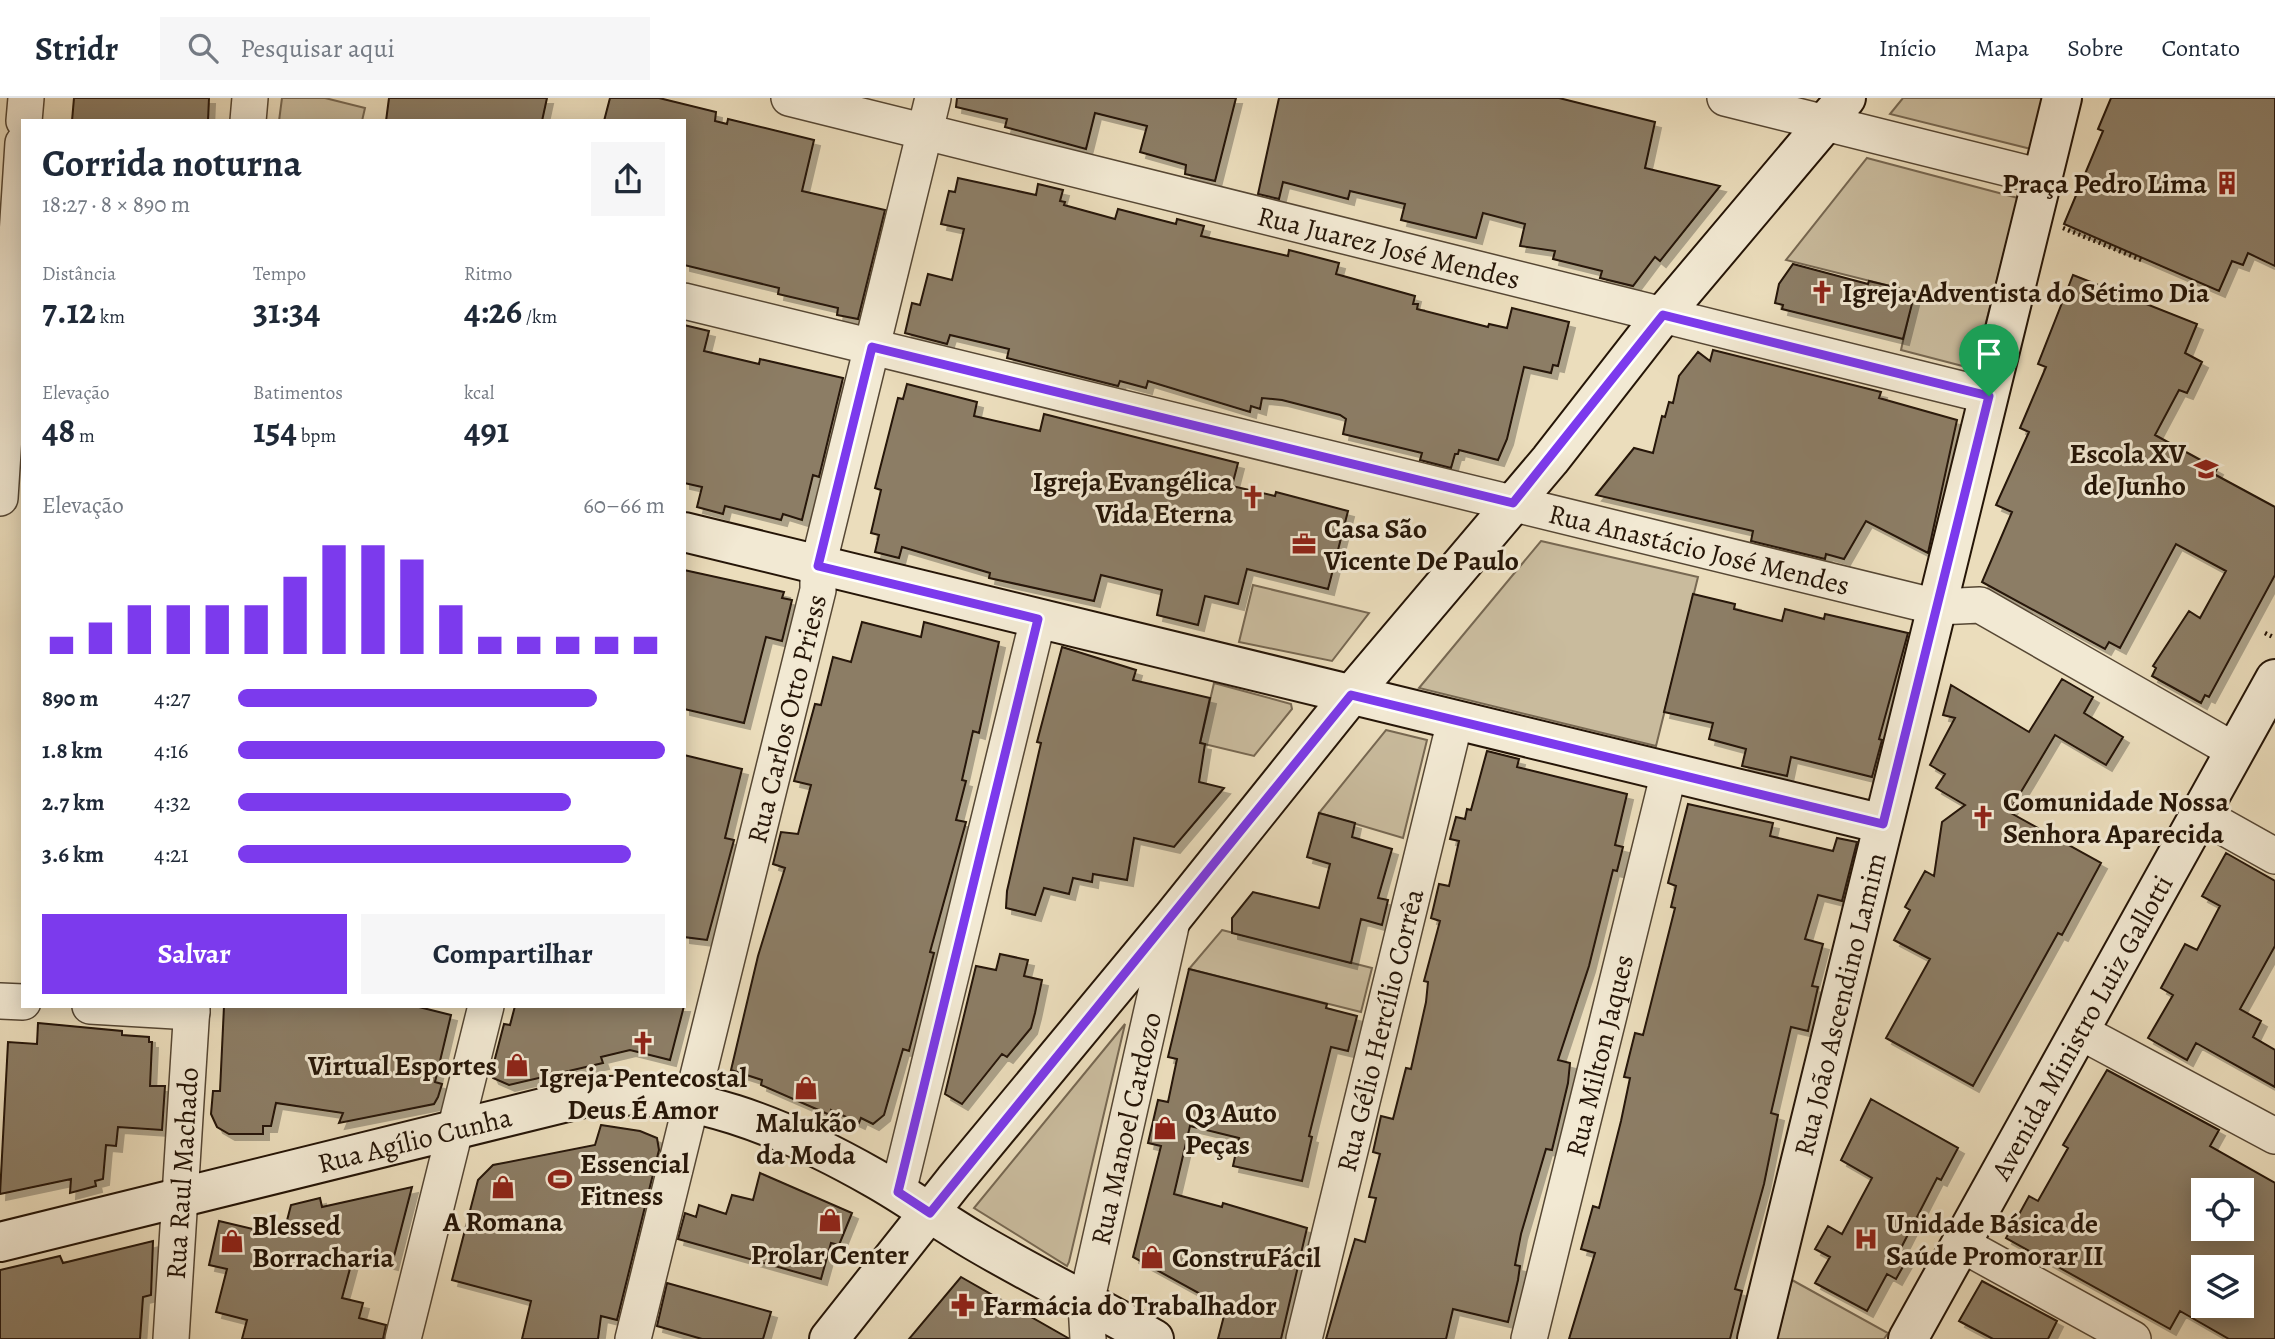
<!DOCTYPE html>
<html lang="pt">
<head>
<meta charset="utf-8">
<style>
  body { margin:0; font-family:Alegreya,serif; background:#f6f6f7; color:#1f2937; height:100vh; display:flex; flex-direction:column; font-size:26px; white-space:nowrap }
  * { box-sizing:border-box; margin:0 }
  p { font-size:23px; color:#747a83 }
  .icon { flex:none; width:38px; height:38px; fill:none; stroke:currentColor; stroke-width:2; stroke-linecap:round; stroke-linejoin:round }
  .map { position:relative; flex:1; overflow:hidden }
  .side { position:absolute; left:21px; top:21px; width:665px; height:889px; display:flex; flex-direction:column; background:#fff; border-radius:0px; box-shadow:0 4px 18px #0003 }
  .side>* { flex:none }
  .controls { position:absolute; left:2191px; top:1080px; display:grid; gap:14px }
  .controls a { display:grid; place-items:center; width:63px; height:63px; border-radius:0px; background:#fff; box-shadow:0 4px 18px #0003; font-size:35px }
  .pin { position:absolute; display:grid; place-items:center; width:60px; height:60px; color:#fff; margin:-72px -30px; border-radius:50% 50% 50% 0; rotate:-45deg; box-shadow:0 0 7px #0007 }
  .pin .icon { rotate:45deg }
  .round { display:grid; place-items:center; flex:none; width:74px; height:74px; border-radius:0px; background:#f6f6f7 }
  .overview { display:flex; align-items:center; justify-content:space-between; height:119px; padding:0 21px }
  h1 { font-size:38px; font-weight:600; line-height:52px }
  .metrics { display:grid; grid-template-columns:repeat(3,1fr); gap:10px; height:119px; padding:7px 21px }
  .metrics div { display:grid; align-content:center }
  .metrics b { font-size:35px; font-weight:600 }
  .metrics small { font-size:19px; font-weight:400 }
  .metrics p { font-size:19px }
  .chart { height:196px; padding:14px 21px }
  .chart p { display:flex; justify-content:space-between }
  .chart svg { width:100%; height:126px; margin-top:7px; stroke:#7c3aed; stroke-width:6 }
  .action { display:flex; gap:14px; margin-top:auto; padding:14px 21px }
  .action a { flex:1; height:80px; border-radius:0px; background:#7c3aed; color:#fff; font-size:28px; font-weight:600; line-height:80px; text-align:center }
  .action a+a { background:#f6f6f7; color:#1f2937 }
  ul { padding:0 21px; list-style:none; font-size:23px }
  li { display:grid; grid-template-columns:112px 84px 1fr; align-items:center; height:52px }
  li i { height:18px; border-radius:9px; background:#7c3aed }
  header { display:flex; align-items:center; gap:42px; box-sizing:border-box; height:98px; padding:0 35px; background:#fff; border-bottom:2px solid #e0e1e3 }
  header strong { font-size:33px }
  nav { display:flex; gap:38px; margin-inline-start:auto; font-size:24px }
  .search { width:490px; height:63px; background:#f6f6f7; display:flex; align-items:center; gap:18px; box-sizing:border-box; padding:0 24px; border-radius:0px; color:#747a83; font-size:26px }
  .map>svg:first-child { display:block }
  .green { fill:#c9bb9d; stroke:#776852; stroke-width:2 }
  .building { fill:#8c7d65; stroke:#251507; stroke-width:2; fill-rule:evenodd; filter:url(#shadow) }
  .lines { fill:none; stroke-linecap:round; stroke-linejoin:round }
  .street-casing { stroke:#564734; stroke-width:38 }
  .secondary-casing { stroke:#251507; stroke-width:42 }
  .path { stroke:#251507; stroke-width:4.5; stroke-dasharray:2 3.5; stroke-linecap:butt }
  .street { stroke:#f2e9d3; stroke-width:35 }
  .secondary { stroke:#f2e9d3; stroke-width:38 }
  .route-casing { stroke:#fff; stroke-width:14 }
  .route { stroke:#7c3aed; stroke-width:9 }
  .labels { text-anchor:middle; stroke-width:6; stroke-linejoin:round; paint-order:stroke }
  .poi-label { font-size:28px; font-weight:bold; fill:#251507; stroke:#f2e9d3; text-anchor:start }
  .street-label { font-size:28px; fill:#251507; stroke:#f2e9d3 }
</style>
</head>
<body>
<header>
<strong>Stridr</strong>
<div class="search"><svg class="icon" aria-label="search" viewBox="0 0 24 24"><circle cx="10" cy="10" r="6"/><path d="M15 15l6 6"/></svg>Pesquisar aqui</div>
<nav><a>Início</a><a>Mapa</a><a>Sobre</a><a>Contato</a></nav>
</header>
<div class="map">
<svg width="2275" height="1241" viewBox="0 0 2275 1241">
  <defs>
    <filter id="shadow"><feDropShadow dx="6" dy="6" stdDeviation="0" flood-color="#0004"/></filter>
  </defs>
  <rect width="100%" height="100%" fill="#ebddbc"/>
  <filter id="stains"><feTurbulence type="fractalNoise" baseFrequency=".00286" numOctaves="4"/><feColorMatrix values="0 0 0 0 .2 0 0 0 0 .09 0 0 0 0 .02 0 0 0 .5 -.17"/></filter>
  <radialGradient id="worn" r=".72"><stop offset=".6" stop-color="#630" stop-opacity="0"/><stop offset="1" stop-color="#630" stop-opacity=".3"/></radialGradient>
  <path class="green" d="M282 0H325L365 10 362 23H279Z
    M1903 0H2043L2031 51 1890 16Z
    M1867 60 2018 100 1974 271 1901 252 1914 194 1786 162Z
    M1541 443 1698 479 1656 648 1419 590Z
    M1253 487 1369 515 1332 563 1239 544Z
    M1214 585 1291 606 1292 611 1254 658 1200 645Z
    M1386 632 1427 642 1403 740 1319 715Z
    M1222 832 1372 870 1361 914 1189 871Z
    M1125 926 1069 1164 1067 1168 974 1110Z
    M1792 1182 1888 1235 1884 1241H1777Z"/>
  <path class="building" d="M74 0H209L208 23H72Z
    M389 0H547L542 23H386Z
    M610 0H659L716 14 715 23 727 26 728 21 814 42 802 93 885 112 858 221 837 217 838 210 778 196 779 190 684 167V23H604Z
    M957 0H1236L1215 83 1185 76 1186 67 1140 54 1147 28 1095 15 1086 51 1005 29 1007 21 956 9Z
    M1279 0H1559L1655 24 1645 70 1720 88 1660 163 1655 159 1633 188 1600 180 1602 173 1553 161 1555 153 1520 148 1525 126 1483 115 1476 140 1401 122 1405 106 1350 93 1348 101 1283 84 1279 101 1258 96Z
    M2111 0H2275V168L2248 155 2243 167 2232 163 2219 193 2064 126 2103 33 2098 31Z
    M958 80 1036 97 1038 86 1063 92 1060 103 1065 104 1064 107 1115 121 1118 111 1176 126 1177 121 1204 128 1201 138 1288 158 1289 152 1339 165 1336 176 1415 198 1413 206H1418L1417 211 1488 229 1489 226 1507 230 1512 210 1569 224 1558 268 1553 267 1551 275 1524 269 1507 341 1498 362 1459 352 1458 356H1455L1451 370 1420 362 1422 355 1343 336 1346 321 1340 317 1282 302 1262 300 1260 311 1251 308 1250 314 1148 283 1146 290 1120 283 1118 288 1007 260 1009 251 950 237 947 246 905 235 912 205 920 207 928 176 952 182 964 131 941 126 949 93 955 94Z
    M1793 166 1868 186 1869 183 1915 194 1903 241 1782 211 1783 207 1775 205 1779 186Z
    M2073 177 2197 226 2185 255 2202 264 2187 295 2179 292 2155 337 2217 371 2214 376 2275 409V477L2209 599 2205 597 2201 605 2152 578 2156 570 2153 568 2189 513 2200 520 2226 473 2176 446 2120 550 2109 544 2105 551 1982 484 2012 414 1996 407 2029 334 2020 330 2046 269 2038 266Z
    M684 227 709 233 704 253 759 266 760 261 843 280 819 379 813 377 802 422 783 416 781 422 725 408 723 416 697 409 702 389 684 385Z
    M1713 252 1881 294 1879 300 1957 322 1928 455 1866 423 1844 461 1826 456 1825 461 1751 443 1753 433 1596 397 1634 350 1653 355 1662 318 1665 319 1669 304 1673 305 1679 278 1698 254 1710 263Z
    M907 286 977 304 974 318 1040 333 1044 316 1238 365 1232 388 1275 398 1276 394 1348 413 1328 491 1247 471 1238 506 1205 498 1198 527 1157 517 1162 492 1101 477 1094 503 989 480 990 475 902 449 899 460 875 454 879 437 871 435 881 392 875 390 898 300 903 301Z
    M684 472 784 494 782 500 792 502 782 543 766 539 744 625 684 611Z
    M1693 496 1735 506 1734 511 1782 523 1785 511 1824 521 1825 516 1908 535 1879 641 1882 642 1872 679 1791 659 1787 678 1742 668 1746 651 1709 641 1713 625 1664 614Z
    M862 524 921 539 924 524 999 544 979 635 973 633 962 682 966 683 956 722 966 724 930 854 934 855 909 953 903 951 884 1017 873 1026 861 1020 859 1025 831 1012 830 1017 761 987 762 982 731 972 758 858 785 770 773 766 781 734 798 736 811 687 794 683 815 606 821 607 833 559 851 564Z
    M1062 549 1136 572 1133 582 1210 600 1200 645 1205 646 1199 684 1224 690 1174 749 1134 740 1127 782 1093 776 1092 784 1073 780 1069 796 1044 790 1035 817 1006 810 1007 793 1041 645 1037 644Z
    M2062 581 2093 599 2084 615 2123 639 2106 667 2055 637 2009 714 2101 765 2062 837 2058 835 1973 988 1886 940 1930 861 1894 842 1910 812 1905 809 1925 773 1934 778 1942 724 1965 707 1936 690 1945 676 1930 667 1955 620 1943 617 1951 587 2029 634Z
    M1487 653 1519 661 1517 669 1627 696 1615 747 1623 749 1617 773 1613 772 1589 868 1558 962 1570 965 1568 985 1552 1052 1546 1051 1521 1136 1515 1167 1520 1168 1518 1182 1508 1224 1453 1211 1446 1241H1326L1355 1141 1365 1144 1376 1100 1369 1099 1380 1056 1373 1054 1381 1018 1393 1021 1406 970 1411 971 1426 904 1428 884 1424 883 1440 823 1431 820 1439 786 1449 788 1459 743 1450 741 1456 719 1465 721 1467 711 1471 712Z
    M684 657 742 671 725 740 734 742 707 842 684 839Z
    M1688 706 1773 725 1770 738 1833 753 1837 740 1857 744 1842 803 1818 797 1805 841 1823 846 1812 888 1818 889 1808 933 1791 929 1771 1015 1778 1017 1764 1086 1735 1191 1742 1193 1730 1241H1569L1595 1155 1581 1151 1593 1108 1599 1110 1621 1023 1630 980 1624 979 1635 935 1643 937 1675 810 1671 809 1676 788 1668 785Z
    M1319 715 1355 725 1352 739 1392 751 1378 800 1388 802 1382 827 1361 821 1351 865 1232 835V820L1253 794 1319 810 1330 766 1307 759Z
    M2226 755 2275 783V848L2240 911 2261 923 2253 939 2275 952V989L2196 945 2187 962 2148 940 2173 897 2161 890 2185 846 2197 852 2220 808 2202 798Z
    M1000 856 1028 862 1024 878 1042 882 1035 915 1031 930 1007 959 1002 956 962 1006 945 996 976 868 996 872Z
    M1189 871 1327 906 1326 910 1357 918 1348 953 1331 949 1309 1038 1312 1039 1302 1083 1233 1068 1239 1040 1190 1028 1174 1096 1222 1109 1223 1105 1307 1130 1281 1241H1218L1226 1210 1133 1159 1161 1048 1148 1045 1158 1002 1168 1004 1177 961 1168 959Z
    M224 908H415L451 917 435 984 442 986 438 999 434 1006 339 1025 343 1015 276 1005 271 1028H263V1036H229L217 1029 211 1016 213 993H220Z
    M515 908H684L670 962 630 952 601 959 603 965 509 987 493 980 491 976 504 926 510 927Z
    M38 925 122 933V937L149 939V944H152L150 988H165L162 1032 118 1029 116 1048 106 1047 103 1081 95 1083 96 1088 70 1095 71 1081 0 1096 8 944 37 946Z
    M2107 972 2219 1032 2210 1048 2275 1085V1241H2229L2180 1213 2170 1231 2006 1140 2029 1098 2038 1103 2068 1050 2063 1047ZM2203 1092H2242V1130H2203ZM2203 1169H2242V1208H2203Z
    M1871 1001 1958 1050 1941 1082 1937 1080 1900 1152 1909 1158 1896 1181 1887 1176 1867 1213 1815 1185 1830 1159 1815 1151 1828 1128 1842 1136 1872 1080 1841 1062Z
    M601 1027 640 1033 657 1040 659 1052 617 1222 601 1218 598 1241H522L531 1203 452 1182 478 1082 493 1067 595 1047Z
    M760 1075 852 1115 839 1147 831 1145 821 1181 678 1141 685 1115 696 1119 699 1107 726 1116 732 1097 753 1102Z
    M412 1089 392 1166 354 1156 342 1200 363 1205 359 1220 386 1227 383 1241H242L247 1222 216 1214 227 1171 209 1167 219 1123 283 1138 291 1107 320 1100 322 1109Z
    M153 1143 151 1197 143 1199 140 1241H0V1172L60 1158 63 1165Z
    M961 1179 1068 1240V1241H909Z
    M1982 1183 2057 1223 2048 1241H1993L1959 1223Z
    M667 1185 771 1214 763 1241H702L657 1228Z"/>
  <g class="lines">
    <g class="street-casing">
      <g id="street">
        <path id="s1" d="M789 0 1989 298"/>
        <path d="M1725 0 2042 79"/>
        <path d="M24 23 26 0"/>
        <path d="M248 23 250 0"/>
        <path id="s2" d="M684 203 1937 509 1980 507 2235 653"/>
        <path d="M0 400 23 45"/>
        <path d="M2200 716 2275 758"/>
        <path d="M0 903 23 904"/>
        <path d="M90 908 192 914"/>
        <path d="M2079 933 2275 1038"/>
        <path d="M898 1094 1038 521"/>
        <path d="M1961 1146 2133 1241"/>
        <path id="s3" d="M171 1241 192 908"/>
        <path d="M403 1241 486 908"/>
        <path id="s4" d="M633 1241 818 492V468L933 0"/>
        <path id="s5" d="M1088 1241 1086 1205 1173 819"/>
        <path id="s6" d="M1304 1241 1455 623"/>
        <path id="s7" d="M1529 1241 1669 674"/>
      </g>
    </g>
    <g class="secondary-casing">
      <g id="secondary">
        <path d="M0 307 23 308"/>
        <path d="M684 434 1883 726"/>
        <path id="s8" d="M0 1144 583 1000C684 986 788 1031 874 1080 908 1099 939 1122 973 1142 1032 1177 1094 1207 1154 1241"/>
        <path d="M829 1241 954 1083 1173 819 1351 597 1550 362 1663 217 1846 0"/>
        <path id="s9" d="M1757 1241 2062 0"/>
        <path id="s10" d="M1908 1241 2275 581"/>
      </g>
    </g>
    <path class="path" d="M2063 130 2144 163
      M2265 535 2273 539"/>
    <use href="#street" class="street"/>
    <use href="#secondary" class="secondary"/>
  </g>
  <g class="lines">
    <g class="route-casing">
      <path id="route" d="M1663 217 1989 298 1883 726 1351 597 930 1115 898 1094 1038 521 818 468 872 249 1513 405Z"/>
    </g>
    <use href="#route" class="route"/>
  </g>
  <defs>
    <g id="building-bare" transform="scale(1.89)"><path d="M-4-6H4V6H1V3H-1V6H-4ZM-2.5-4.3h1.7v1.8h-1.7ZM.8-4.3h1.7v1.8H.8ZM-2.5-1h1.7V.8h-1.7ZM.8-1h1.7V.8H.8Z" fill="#8f2418" stroke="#f2e9d3" stroke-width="2.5" paint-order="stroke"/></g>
    <g id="church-bare" transform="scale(1.89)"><path d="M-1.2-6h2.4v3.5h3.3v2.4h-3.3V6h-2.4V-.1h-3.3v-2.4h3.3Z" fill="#8f2418" stroke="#f2e9d3" stroke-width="2.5" paint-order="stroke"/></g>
    <g id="school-bare" transform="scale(1.89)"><path d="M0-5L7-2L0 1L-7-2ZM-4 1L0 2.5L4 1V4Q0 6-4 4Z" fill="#8f2418" stroke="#f2e9d3" stroke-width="2.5" paint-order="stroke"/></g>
    <g id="office-bare" transform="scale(1.89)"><path d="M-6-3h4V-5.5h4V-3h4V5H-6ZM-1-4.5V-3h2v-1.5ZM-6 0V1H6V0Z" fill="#8f2418" stroke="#f2e9d3" stroke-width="2.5" paint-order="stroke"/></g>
    <g id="shop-bare" transform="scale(1.89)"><path d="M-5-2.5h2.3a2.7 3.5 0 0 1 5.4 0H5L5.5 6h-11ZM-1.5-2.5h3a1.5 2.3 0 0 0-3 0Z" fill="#8f2418" stroke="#f2e9d3" stroke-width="2.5" paint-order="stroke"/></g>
    <g id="stadium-bare" transform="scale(1.89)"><path d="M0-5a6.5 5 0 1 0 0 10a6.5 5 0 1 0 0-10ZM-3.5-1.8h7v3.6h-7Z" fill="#8f2418" stroke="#f2e9d3" stroke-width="2.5" paint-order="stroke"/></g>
    <g id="hospital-bare" transform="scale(1.89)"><path d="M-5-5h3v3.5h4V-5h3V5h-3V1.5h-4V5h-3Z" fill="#8f2418" stroke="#f2e9d3" stroke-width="2.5" paint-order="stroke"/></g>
    <g id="pharmacy-bare" transform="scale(1.89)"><path d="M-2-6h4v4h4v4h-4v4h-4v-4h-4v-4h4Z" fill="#8f2418" stroke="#f2e9d3" stroke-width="2.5" paint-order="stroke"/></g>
  </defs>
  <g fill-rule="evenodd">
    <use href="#building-bare" x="2227" y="85"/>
    <use href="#church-bare" x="1822" y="194"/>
    <use href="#school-bare" x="2206" y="371"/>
    <use href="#church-bare" x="1253" y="399"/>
    <use href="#office-bare" x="1304" y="446"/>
    <use href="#church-bare" x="1983" y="719"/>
    <use href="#church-bare" x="643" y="945"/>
    <use href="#shop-bare" x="517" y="967"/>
    <use href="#shop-bare" x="806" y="990"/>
    <use href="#shop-bare" x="1165" y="1030"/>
    <use href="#stadium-bare" x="560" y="1081"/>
    <use href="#shop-bare" x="503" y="1089"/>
    <use href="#shop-bare" x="830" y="1122"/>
    <use href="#hospital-bare" x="1866" y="1141"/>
    <use href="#shop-bare" x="232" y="1143"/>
    <use href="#shop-bare" x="1152" y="1159"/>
    <use href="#pharmacy-bare" x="963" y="1207"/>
  </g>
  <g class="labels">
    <g class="poi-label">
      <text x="2207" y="95" text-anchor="end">Praça Pedro Lima</text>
      <text x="1842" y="204">Igreja Adventista do Sétimo Dia</text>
      <text x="2186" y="365" text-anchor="end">Escola XV<tspan x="2186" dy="32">de Junho</tspan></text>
      <text x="1233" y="393" text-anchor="end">Igreja Evangélica<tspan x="1233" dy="32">Vida Eterna</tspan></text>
      <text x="1324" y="440">Casa São<tspan x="1324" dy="32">Vicente De Paulo</tspan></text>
      <text x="2003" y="713">Comunidade Nossa<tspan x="2003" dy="32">Senhora Aparecida</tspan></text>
      <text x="497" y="977" text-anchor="end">Virtual Esportes</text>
      <text x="643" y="989" text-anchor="middle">Igreja Pentecostal<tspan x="643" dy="32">Deus É Amor</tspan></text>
      <text x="1185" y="1024">Q3 Auto<tspan x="1185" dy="32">Peças</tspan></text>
      <text x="806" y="1034" text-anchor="middle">Malukão<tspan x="806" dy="32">da Moda</tspan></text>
      <text x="580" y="1075">Essencial<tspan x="580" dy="32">Fitness</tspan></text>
      <text x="503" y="1133" text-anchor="middle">A Romana</text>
      <text x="1886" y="1135">Unidade Básica de<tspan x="1886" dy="32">Saúde Promorar II</tspan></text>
      <text x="252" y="1137">Blessed<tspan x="252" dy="32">Borracharia</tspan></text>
      <text x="830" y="1166" text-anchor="middle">Prolar Center</text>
      <text x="1172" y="1169">ConstruFácil</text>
      <text x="983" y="1217">Farmácia do Trabalhador</text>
    </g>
    <g class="street-label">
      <text dy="10" stroke="none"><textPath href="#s1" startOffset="618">Rua Juarez José Mendes</textPath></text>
      <text dy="10" stroke="none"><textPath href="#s2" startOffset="1045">Rua Anastácio José Mendes</textPath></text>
      <text dy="10" stroke="none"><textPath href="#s4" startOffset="639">Rua Carlos Otto Priess</textPath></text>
      <text dy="10" stroke="none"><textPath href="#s9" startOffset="345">Rua João Ascendino Lamim</textPath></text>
      <text dy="10" stroke="none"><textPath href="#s10" startOffset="357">Avenida Ministro Luiz Gallotti</textPath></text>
      <text dy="10" stroke="none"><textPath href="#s6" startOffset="318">Rua Gélio Hercílio Corrêa</textPath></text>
      <text dy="10" stroke="none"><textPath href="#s7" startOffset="292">Rua Milton Jaques</textPath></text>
      <text dy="10" stroke="none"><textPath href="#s5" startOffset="215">Rua Manoel Cardozo</textPath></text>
      <text dy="10" stroke="none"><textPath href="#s8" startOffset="427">Rua Agílio Cunha</textPath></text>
      <text dy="10" stroke="none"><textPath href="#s3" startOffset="166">Rua Raul Machado</textPath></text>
    </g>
  </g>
  <rect width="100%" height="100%" filter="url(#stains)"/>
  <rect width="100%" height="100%" fill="url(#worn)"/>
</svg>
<div class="controls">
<a><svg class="icon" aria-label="locate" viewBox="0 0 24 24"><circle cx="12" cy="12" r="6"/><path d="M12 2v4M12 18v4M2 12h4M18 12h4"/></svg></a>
<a><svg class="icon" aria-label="layers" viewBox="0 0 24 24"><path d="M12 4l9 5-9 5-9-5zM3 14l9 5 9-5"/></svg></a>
</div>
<div class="pin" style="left:1989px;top:298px;background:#1e9e55"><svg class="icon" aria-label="arrive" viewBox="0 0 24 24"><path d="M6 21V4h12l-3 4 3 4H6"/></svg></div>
<section class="side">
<div class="overview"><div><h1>Corrida noturna</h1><p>18:27 · 8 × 890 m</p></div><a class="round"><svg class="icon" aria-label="share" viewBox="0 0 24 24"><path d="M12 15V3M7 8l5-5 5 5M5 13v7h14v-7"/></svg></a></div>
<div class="metrics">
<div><p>Distância</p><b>7.12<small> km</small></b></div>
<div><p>Tempo</p><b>31:34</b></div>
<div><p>Ritmo</p><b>4:26<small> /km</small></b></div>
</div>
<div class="metrics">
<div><p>Elevação</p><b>48<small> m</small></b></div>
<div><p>Batimentos</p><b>154<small> bpm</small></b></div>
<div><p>kcal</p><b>491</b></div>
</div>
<div class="chart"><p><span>Elevação</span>60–66 m</p>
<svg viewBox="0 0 160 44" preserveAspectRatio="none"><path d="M5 44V38M15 44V33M25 44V27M35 44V27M45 44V27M55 44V27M65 44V17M75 44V6M85 44V6M95 44V11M105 44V27M115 44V38M125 44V38M135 44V38M145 44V38M155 44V38"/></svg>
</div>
<ul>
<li><b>890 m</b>4:27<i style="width:84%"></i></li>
<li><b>1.8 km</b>4:16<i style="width:100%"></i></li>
<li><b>2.7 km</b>4:32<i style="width:78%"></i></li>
<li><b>3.6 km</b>4:21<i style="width:92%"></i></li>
</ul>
<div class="action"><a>Salvar</a><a>Compartilhar</a></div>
</section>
</div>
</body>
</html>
